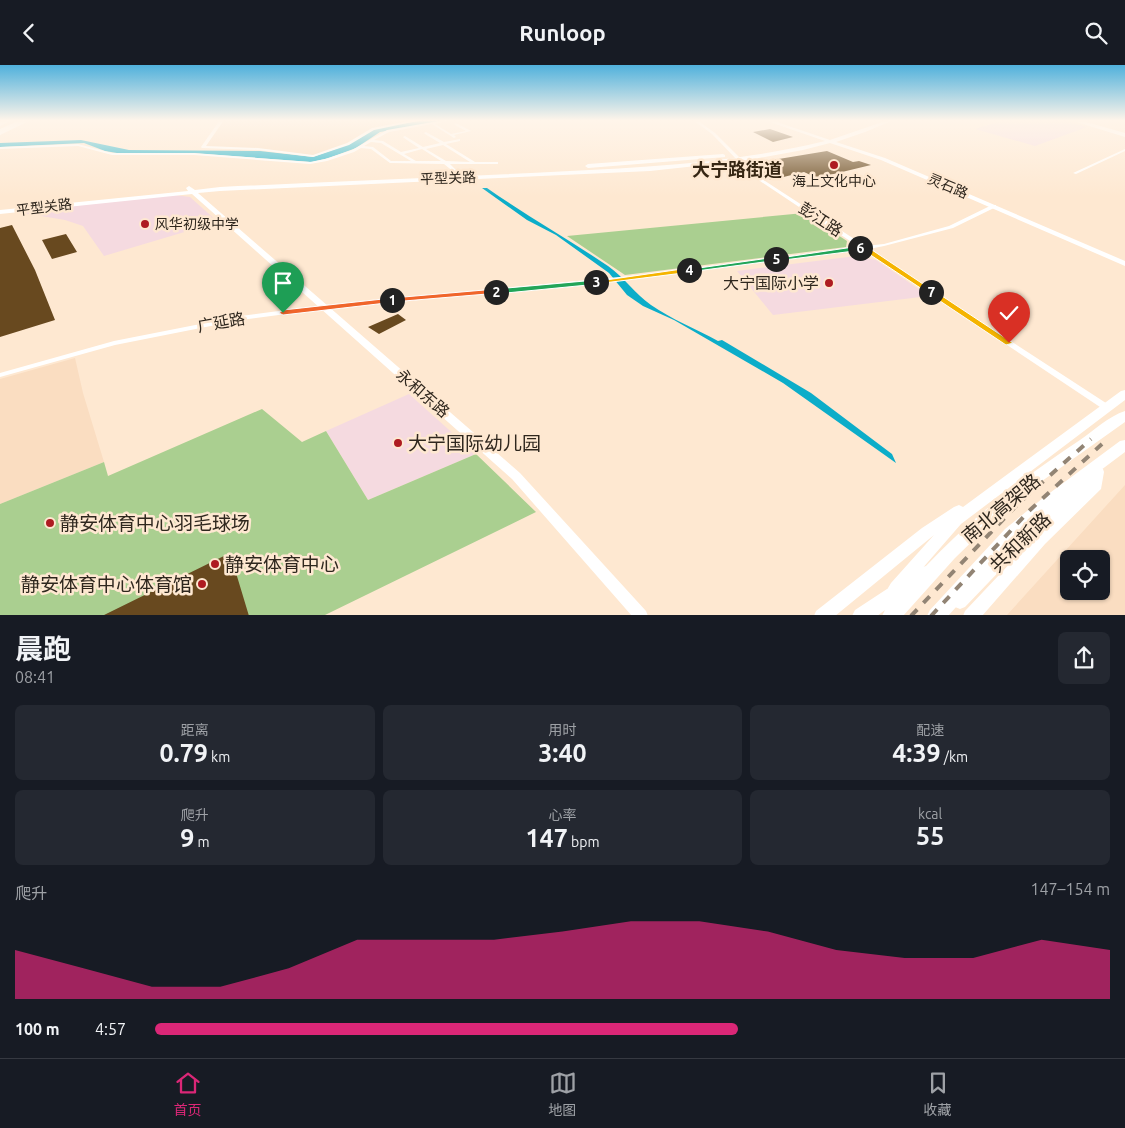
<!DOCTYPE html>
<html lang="zh">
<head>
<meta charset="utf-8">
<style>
  body { margin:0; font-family:Ubuntu,"Noto Sans SC",sans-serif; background:#242831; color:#f1f3f6; height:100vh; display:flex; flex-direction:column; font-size:19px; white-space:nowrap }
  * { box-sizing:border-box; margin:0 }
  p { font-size:16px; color:#9ea1a6 }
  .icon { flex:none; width:28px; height:28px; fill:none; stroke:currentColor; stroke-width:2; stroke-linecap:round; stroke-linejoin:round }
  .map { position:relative; height:550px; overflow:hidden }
  .drawer { display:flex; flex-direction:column; background:#171b24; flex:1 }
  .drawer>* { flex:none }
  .fabs { position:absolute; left:1060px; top:485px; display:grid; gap:10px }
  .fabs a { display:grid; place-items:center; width:50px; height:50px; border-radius:8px; background:#171b24; box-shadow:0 1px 4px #0004; font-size:25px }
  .pin { position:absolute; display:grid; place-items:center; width:42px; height:42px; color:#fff; margin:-51px -21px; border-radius:50% 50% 50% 0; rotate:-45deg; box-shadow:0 0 5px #0007 }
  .pin .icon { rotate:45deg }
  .km { position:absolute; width:25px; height:25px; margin:-12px; border-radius:50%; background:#222; color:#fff; font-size:14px; line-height:25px; text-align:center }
  .round { display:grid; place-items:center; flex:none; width:52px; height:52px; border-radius:8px; background:#242831 }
  .overview { display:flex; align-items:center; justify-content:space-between; height:85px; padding:0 15px }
  h1 { font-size:28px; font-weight:700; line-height:38px }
  .metrics { display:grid; grid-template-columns:repeat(3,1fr); gap:8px; height:85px; padding:5px 15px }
  .metrics div { display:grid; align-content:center; border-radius:8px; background:#242831; text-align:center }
  .metrics b { font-size:25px; font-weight:700 }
  .metrics small { font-size:14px; font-weight:400 }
  .metrics p { font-size:14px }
  .chart { height:140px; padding:10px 15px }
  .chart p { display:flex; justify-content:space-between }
  .chart svg { width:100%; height:90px; margin-top:5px; fill:#db2777; opacity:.7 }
  ul { padding:0 15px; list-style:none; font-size:16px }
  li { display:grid; grid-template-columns:80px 60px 1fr; align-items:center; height:38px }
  li i { height:12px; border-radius:6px; background:#db2777 }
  header { display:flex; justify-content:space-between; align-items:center; height:65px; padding:0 15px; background:#171b24; font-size:22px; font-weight:700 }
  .dock { display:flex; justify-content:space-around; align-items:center; height:70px; border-top:1px solid #363941; background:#171b24; font-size:14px; color:#9ea1a6 }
  .dock a { display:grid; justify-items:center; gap:2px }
  .dock .current { color:#db2777 }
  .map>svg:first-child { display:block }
  .built { fill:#faddc1; fill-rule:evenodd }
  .education { fill:#f5dae0 }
  .green { fill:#aacf90 }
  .water { fill:#0cadc9 }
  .building { fill:#68491f }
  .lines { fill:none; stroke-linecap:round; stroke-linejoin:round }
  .street { fill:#fff; fill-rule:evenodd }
  .secondary { fill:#fff; fill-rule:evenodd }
  .primary { fill:#fff; fill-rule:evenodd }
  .highway { fill:#fff; fill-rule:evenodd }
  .rail { stroke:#928474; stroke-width:4; stroke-dasharray:9 9; stroke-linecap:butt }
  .split-1 { fill:#f0652b; stroke:#fff }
  .split-2 { fill:#f0652b; stroke:#fff }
  .split-3 { fill:#22a559; stroke:#fff }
  .split-4 { fill:#f5b400; stroke:#fff }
  .split-5 { fill:#22a559; stroke:#fff }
  .split-6 { fill:#22a559; stroke:#fff }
  .split-7 { fill:#f5b400; stroke:#fff }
  .split-8 { fill:#f5b400; stroke:#fff }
  .poi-dot { fill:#ae1b21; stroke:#fee8d1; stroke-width:2 }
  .labels { text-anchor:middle; stroke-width:5; stroke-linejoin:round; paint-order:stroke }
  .far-street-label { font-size:14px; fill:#2f271e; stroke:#fee8d1 }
  .far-poi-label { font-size:14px; fill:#2f271e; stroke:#fee8d1 }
  .street-label { font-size:16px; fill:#2f271e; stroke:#fee8d1 }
  .poi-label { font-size:16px; fill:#2f271e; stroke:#fee8d1; text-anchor:end }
  .far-district-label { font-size:18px; font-weight:bold; fill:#362613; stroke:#fee8d1 }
  .near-poi-label { font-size:19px; fill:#2f271e; stroke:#fee8d1; text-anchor:start }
  .near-street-label { font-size:19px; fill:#2f271e; stroke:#fee8d1 }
</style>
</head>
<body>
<header><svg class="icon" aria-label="back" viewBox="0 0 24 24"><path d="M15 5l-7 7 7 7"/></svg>Runloop<svg class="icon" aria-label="search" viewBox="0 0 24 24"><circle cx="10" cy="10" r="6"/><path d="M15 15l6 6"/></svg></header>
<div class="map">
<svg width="1125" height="551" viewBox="0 0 1125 551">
  <rect width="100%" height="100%" fill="#fee8d1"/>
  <path class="built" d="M222 55H419L373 64 348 79 313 91 258 84 203 82Z
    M75 293 83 328 104 397 0 439V314Z
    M1125 420V550H1007ZM1069 494H1101V526H1069Z"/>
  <path class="education" d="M1004 55H1062L1087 62 1035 81 975 64Z
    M175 130 190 132 218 157 104 191 83 161 65 155 17 147Z
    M856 191 876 195 929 231 773 250 737 206Z
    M409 329 476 389 368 435 326 366Z"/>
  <path class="green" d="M804 148 847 176 846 182 625 210 567 171Z
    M262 344 302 377 326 366 368 435 476 389 536 447 325 550 0 551V439L104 397 108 411Z"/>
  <path class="water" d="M425 55H448L380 67 356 83 329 93 312 97 191 88 123 89 105 86 84 78 0 82V78L81 75 129 85 260 86 313 92 349 79 365 68 381 62Z
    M482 123H487C527 151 568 174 608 201 624 212 635 229 651 240 671 254 696 264 718 276L722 275 811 328 892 389 896 398 783 318 674 255 643 241 627 230 609 208 556 170 527 155Z"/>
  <path class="building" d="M770 64 793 72 773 77 753 67Z
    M827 86 853 97 859 96 871 100 817 113 804 107 771 115 760 109 749 99Z
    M12 160 35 205 55 255 0 272V163Z
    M66 169 77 187 52 194 42 175Z
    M398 249 406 255 379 269 368 262Z
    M230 488 249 551H102Z"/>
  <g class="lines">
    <path class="street" d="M220 55H224L206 81 258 83 313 90 347 78 372 63 414 55H422L374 65 349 80 313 92 258 85 202 83 201 82Z
      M444 55H452L435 59 451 69 466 66 455 60 454 59 456 58 471 66 454 70 456 72 454 73 432 59 389 67 374 75 383 76 401 87 419 83 404 73 403 72 405 71 423 82 440 78 425 69 424 68 426 67 444 77 460 74V76L446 79 475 97H498V99H450L460 109V111H459L444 99 390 98 371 84 361 83 354 87 327 96 310 99 194 90H112L78 81 0 84V82L78 79 112 88H194L310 97 325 94 352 85 387 65ZM371 77 381 78 411 96H391L373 82 364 81ZM443 80 470 97 446 96 426 84ZM422 84 441 96H416L404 89Z
      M693 55H697L715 68 746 99 762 114 865 181 884 179 949 161 992 140H996V142L953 163 884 181 869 184 1109 340 1110 342 1109 344H1103L863 184 630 215 324 244 241 255 115 280 0 312V308L114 276 241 251 324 240 630 211 859 182 760 116 743 101 712 69Z
      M1125 84V86L1076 109 1073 108Z"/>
    <path class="secondary" d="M764 55H771L830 75 888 55H894L865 67 836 77 885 93 1125 196V201L881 95 830 78 803 85 742 96 650 106 220 126 198 128 520 408 646 546 648 551H632L512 414 192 129 0 149V145L188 126 186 123 189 121 195 125 220 122C324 117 427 113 531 108 630 103 728 100 825 76Z
      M723 89 725 90V92L588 103 585 101 588 99Z"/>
    <path class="primary" d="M20 55 25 56 0 68V64Z
      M1070 55H1079L1125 68V72Z
      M1125 325V335L961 459 901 528 896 530 891 528 888 523 891 518 934 470 835 551H814L816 546 922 463 954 442 959 440 963 442 1121 326Z
      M1098 402 1103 404 1104 407 1101 424 1045 479 982 551H963L965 546 1051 455 1034 470 965 542 960 544 955 542 952 537 955 532 1024 462 1089 406Z"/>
    <path class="highway" d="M4 55H12L0 61V57Z
      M23 55H31L0 70V66Z
      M1125 346V357L1042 416 992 457 955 493 903 551H882L885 545 877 551H852L855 545 919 503 926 501C972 452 1024 412 1080 375 1093 366 1109 351 1125 346Z
      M1125 375V387L1053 441 1017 474 948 551H927L930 545 1005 464 1043 433 1120 376Z"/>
    <path class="rail" d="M911 551 1019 438 1091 374
      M931 551 1030 445 1102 379"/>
  </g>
  <linearGradient id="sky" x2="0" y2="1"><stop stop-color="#50b1dc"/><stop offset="0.42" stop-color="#fff5ea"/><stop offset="1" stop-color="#fff5ea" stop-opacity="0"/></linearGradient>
  <rect width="1125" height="132" fill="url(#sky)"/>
  <path class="split-1" d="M392 233 396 235 395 237 283 250 279 248 283 245Z"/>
  <path class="split-2" d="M496 224 499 225V228L392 237 388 235 392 233Z"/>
  <path class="split-3" d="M596 215 598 219 496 229 493 227 496 224Z"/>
  <path class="split-4" d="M689 203 691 207 596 219 592 217Z"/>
  <path class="split-5" d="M776 192 779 195 689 207 685 205Z"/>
  <path class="split-6" d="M860 181 862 185 776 196 773 194Z"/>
  <path class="split-7" d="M860 181H866L935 227 928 228 863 185H857Z"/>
  <path class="split-8" d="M928 225H933L1013 278 1006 280 928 228Z"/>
  <g class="poi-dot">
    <circle cx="834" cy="100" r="5"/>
    <circle cx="145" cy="159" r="5"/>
    <circle cx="829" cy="218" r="5"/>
    <circle cx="398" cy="378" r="5"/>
    <circle cx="50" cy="458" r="5"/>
    <circle cx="215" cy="499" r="5"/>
    <circle cx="202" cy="519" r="5"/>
  </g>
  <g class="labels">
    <g class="far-street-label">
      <text transform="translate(448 113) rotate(-2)" y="5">平型关路</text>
      <text transform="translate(948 121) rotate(23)" y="5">灵石路</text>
      <text transform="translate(44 142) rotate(-7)" y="5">平型关路</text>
    </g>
    <g class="far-poi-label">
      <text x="834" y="121">海上文化中心</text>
      <text x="155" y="164" text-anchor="start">风华初级中学</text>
    </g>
    <g class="street-label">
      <text transform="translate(821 154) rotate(33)" y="6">彭江路</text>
      <text transform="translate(221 257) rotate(-10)" y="6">广延路</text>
      <text transform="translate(423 328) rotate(41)" y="6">永和东路</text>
    </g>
    <g class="poi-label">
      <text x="819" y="224">大宁国际小学</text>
    </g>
    <g class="far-district-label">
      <text x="737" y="111">大宁路街道</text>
    </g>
    <g class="near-poi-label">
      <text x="408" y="385">大宁国际幼儿园</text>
      <text x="60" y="465">静安体育中心羽毛球场</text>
      <text x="225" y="506">静安体育中心</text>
      <text x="192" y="526" text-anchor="end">静安体育中心体育馆</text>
    </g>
    <g class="near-street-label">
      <text transform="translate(1001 443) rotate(-40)" y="7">南北高架路</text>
      <text transform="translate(1020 477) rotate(-44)" y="7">共和新路</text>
    </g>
  </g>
</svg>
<div class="fabs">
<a><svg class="icon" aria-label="locate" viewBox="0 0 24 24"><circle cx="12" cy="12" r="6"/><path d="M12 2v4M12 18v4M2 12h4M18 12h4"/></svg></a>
</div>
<div class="pin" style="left:283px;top:248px;background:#1e9e55"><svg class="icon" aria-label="arrive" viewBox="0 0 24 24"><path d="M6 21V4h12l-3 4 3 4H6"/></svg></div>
<div class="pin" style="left:1009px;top:278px;background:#d93025"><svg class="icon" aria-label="check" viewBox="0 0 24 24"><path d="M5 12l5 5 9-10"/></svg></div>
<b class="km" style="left:392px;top:235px">1</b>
<b class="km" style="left:496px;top:227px">2</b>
<b class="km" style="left:596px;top:217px">3</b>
<b class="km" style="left:689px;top:205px">4</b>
<b class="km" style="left:776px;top:194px">5</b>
<b class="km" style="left:860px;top:183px">6</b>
<b class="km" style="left:931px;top:227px">7</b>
</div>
<section class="drawer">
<div class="overview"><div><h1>晨跑</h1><p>08:41</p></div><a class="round"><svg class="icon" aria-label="share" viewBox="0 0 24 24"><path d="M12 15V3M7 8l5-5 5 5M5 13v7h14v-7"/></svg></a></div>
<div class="metrics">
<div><p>距离</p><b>0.79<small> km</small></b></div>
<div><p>用时</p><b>3:40</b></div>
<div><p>配速</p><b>4:39<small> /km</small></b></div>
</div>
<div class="metrics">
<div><p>爬升</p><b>9<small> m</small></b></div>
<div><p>心率</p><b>147<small> bpm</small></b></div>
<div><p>kcal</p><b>55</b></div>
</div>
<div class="chart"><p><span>爬升</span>147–154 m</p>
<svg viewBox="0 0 160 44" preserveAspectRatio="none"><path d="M0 44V20L10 29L20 38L30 38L40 29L50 15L60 15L70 15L80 11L90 6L100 6L110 11L120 20L130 24L140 24L150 15L160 20V44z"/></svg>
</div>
<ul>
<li><b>100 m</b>4:57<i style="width:61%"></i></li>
</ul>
</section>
<nav class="dock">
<a class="current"><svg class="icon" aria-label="home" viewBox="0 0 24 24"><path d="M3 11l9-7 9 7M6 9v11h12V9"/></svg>首页</a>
<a><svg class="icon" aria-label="map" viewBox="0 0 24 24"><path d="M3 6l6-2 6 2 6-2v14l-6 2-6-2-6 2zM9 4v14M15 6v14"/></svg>地图</a>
<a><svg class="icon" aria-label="saved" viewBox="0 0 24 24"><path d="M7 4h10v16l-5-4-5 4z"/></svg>收藏</a>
</nav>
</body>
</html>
